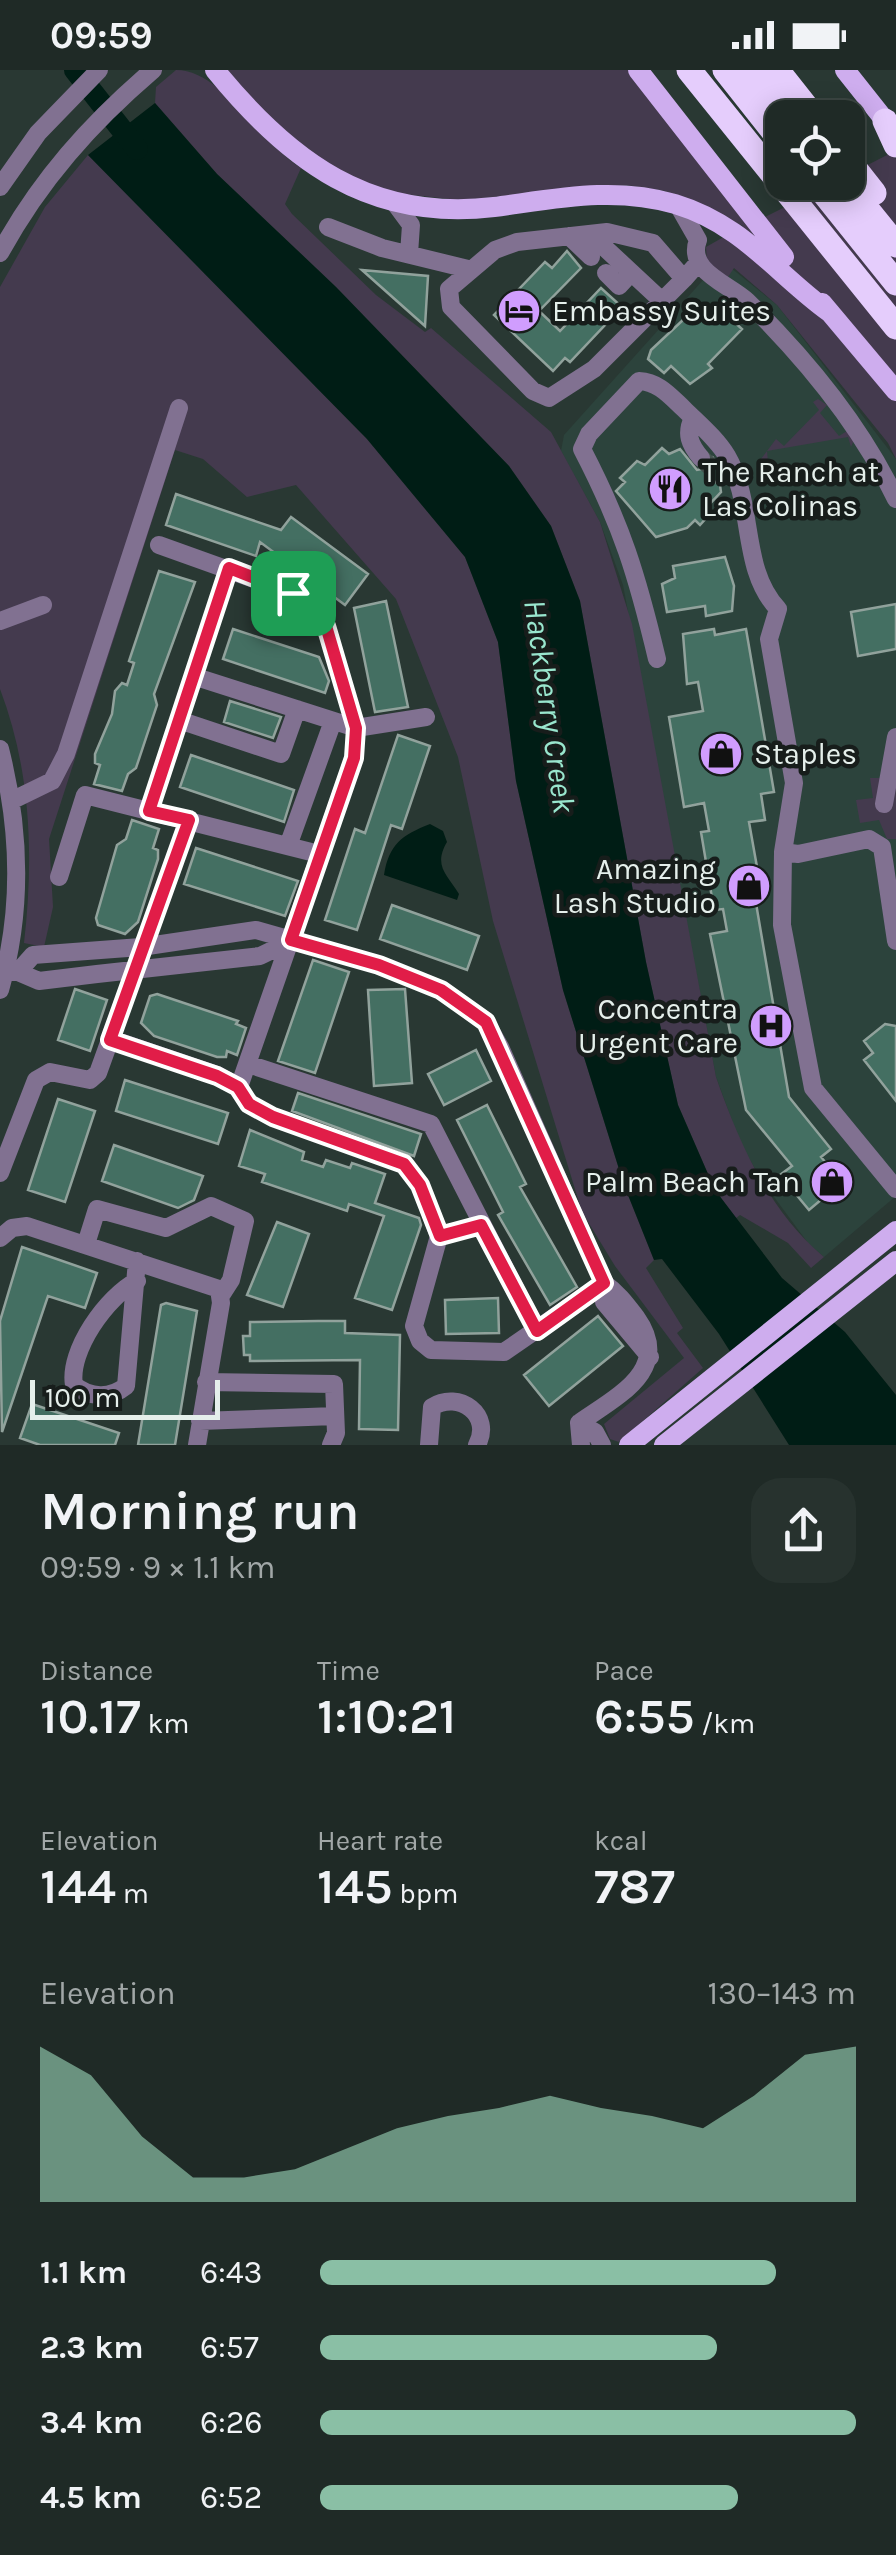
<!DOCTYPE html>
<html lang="en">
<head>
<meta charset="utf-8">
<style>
  body { margin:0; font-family:Karla,sans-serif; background:#27322e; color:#f1f3f6; height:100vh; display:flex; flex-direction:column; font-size:38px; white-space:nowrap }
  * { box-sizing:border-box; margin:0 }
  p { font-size:32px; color:#a1a7a7 }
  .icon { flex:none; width:55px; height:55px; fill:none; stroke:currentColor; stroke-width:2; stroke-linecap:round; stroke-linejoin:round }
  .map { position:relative; height:1375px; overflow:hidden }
  .side { display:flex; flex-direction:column; background:#1f2a26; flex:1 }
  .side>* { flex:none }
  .buttons { position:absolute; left:765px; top:30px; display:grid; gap:20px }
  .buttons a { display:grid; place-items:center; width:100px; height:100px; border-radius:20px; background:#1f2a26; box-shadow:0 5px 25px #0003,0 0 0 2px #3c4643; font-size:50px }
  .scale { position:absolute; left:30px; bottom:25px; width:190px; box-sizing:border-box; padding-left:10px; border:5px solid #e5efeb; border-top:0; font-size:28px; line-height:35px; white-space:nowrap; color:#e5efeb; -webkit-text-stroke:8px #171d1b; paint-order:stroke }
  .pin { position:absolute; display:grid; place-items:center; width:85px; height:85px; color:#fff; margin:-42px; border-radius:20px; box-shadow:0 5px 15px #0006 }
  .round { display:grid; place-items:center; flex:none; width:105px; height:105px; border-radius:30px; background:#27322e }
  .head { display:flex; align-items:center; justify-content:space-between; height:170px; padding:0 40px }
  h1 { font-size:55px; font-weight:600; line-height:75px }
  .stats { display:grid; grid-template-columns:repeat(3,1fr); gap:15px; height:170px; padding:10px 40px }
  .stats div { display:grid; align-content:center }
  .stats b { font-size:50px; font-weight:600 }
  .stats small { font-size:28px; font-weight:400 }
  .stats p { font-size:28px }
  .chart { height:280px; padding:20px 40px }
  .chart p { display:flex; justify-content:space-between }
  .chart svg { width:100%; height:180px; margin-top:10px; fill:#8abfa5; opacity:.7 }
  ul { padding:0 40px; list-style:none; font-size:32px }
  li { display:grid; grid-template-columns:160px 120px 1fr; align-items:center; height:75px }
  li i { height:25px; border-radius:12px; background:#8abfa5 }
  .status { display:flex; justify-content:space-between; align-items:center; height:70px; padding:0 50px; background:#1f2a26; direction:ltr }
  .status svg { height:28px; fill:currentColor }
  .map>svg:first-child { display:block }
  .built { fill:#2c433c }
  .green { fill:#443a4e }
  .water { fill:#001d15 }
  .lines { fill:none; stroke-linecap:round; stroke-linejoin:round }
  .river { stroke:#001d15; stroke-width:22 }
  .building { fill:#446f62; stroke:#91a29c; stroke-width:2.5 }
  .minor-tunnel { stroke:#45534f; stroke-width:18; stroke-dasharray:18 9; stroke-linecap:butt }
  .minor { stroke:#817191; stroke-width:18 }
  .major { stroke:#ceadee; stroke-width:20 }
  .highway { stroke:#e5cdfc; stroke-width:25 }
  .route-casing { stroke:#fff; stroke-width:20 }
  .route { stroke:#e11d48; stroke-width:12 }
  .labels { text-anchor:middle; stroke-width:9; stroke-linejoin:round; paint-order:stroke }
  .poi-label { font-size:30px; fill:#e5efeb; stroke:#171d1b; text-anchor:start }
  .water-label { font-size:32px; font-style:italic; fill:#99e6ce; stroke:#171d1b }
</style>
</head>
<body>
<div class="status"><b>09:59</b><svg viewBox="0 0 49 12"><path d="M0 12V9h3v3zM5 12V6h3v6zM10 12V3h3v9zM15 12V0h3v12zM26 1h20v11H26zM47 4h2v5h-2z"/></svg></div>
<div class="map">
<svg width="896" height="1375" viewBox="0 0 896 1375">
  <rect width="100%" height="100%" fill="#293833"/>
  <path class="built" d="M721 190 777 235 896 389V1126L824 1187 808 1173 763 1112 741 1075 716 1007 623 515 600 452 561 381 564 365Z"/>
  <path class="green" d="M176 0C223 0 260 73 301 98L285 134 292 144 376 225 425 262 431 258 551 362 600 452 632 554 716 1007C739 1073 769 1141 824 1187L811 1198 788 1173 740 1145 736 1148 715 1120 678 1035 646 892 580 531 551 456 509 396 336 217 217 104 155 33 156 17Z
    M227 0H629L753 153 833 113 848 112V105L891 83 896 89V389L888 373 777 235 734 198 728 207 707 193 706 177 743 156 665 121 626 115 459 130 394 123 338 102 286 69Z
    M88 85 367 369 465 487 498 572 516 711 563 920 624 1115 654 1190 646 1198 683 1258 677 1263 703 1298 619 1372 610 1369 604 1354 684 1288 615 1196 582 1142 493 851 458 687 396 529 296 415 247 427 203 389 175 380 49 769 53 837 44 877 24 873C34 787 31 700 0 619V217L45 137Z
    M818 329 827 335 820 343 839 366 847 361 854 370 851 377 848 367 767 381 768 392 758 393 776 369 784 376 819 340 813 332Z
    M870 708H896V769H887L879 750 860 753 856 730 873 728Z"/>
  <path class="water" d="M155 33 217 104 336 217 509 396 551 456 580 531 646 892 678 1035 715 1120 782 1208 845 1262 896 1325V1375H789L719 1264 662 1189 654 1190 624 1115 563 920 516 711 498 572 465 487 367 369 88 85Z
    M430 754 443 761 447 772C433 796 447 804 459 824L457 830 384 805C389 774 402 765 430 754Z"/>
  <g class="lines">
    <path class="river" d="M75 0 137 79"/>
  </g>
  <path class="building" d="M567 181 581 198 539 241 560 261 601 218 622 237 570 292 565 288 553 301 494 245 545 192 552 198Z
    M362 200 428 206 425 256Z
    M700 234 708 241 715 234 742 259 708 294 712 298 690 314 671 296 664 303 648 289 651 280Z
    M662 378 669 384 680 379 697 400 708 398 713 388 717 394 706 406 720 415 721 422 704 440 709 445 700 455 695 450 687 458 656 467 616 421 625 412 620 408 637 391 645 395Z
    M176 424 281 460 291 447 368 504 345 535 260 472 256 486 166 455Z
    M725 487 734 516 732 541 706 546 705 536 667 542 662 514 675 508 673 496Z
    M159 501 195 512 154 624 157 635 136 698 128 704 122 721 94 714 100 695 95 693V684L112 644 115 621 122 613 127 615 134 593 129 591Z
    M386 531 408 637 375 642 354 538Z
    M896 534V579L858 586 851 542Z
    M233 559 319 587 329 611 325 623 223 589Z
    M714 559 715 565 746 559 774 722 761 724 765 750 749 752 757 797 750 798 789 1027 831 1079 821 1087 842 1112 809 1140 780 1105 792 1096 746 1040 710 864 727 861 723 839 714 840 701 762 709 761 704 733 684 737 669 647 703 641 698 612 687 614 683 564Z
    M230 631 281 647 273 668 224 652Z
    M398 665 430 676 402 759 391 755 357 860 325 850 355 759 365 763Z
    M191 685 294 720 284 752 180 717Z
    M132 750 159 759 153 778 158 780V789L138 852 125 864 98 855 96 848 117 775 126 769Z
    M196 778 298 811 285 846 184 814Z
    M392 835 479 866 467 900 380 869Z
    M313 890 349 902 315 1003 278 991Z
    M75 919 107 930 90 981 58 970Z
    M405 919 412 1013 374 1016 368 920Z
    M157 924 238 951 236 954 246 958 237 985 227 981 226 987H217L154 966 141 953 150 926Z
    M885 954 896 956V1031L864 990 873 983 864 971Z
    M476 980 491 1011 444 1035 428 1004Z
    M125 1010 228 1043 218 1074 116 1041Z
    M298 1023 421 1064 414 1086 292 1041Z
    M58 1029 95 1041 65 1132 28 1120Z
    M487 1035 526 1114 520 1117 577 1217 550 1235 498 1145 503 1142 457 1050Z
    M250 1060 304 1082 302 1090 323 1097 326 1090 350 1098 352 1093 385 1104 375 1133 419 1148 421 1155 392 1240 355 1228 384 1146 349 1134 347 1141 262 1112 265 1104 239 1096Z
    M114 1075 203 1106 194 1130 178 1138 102 1111Z
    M277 1152 309 1164 283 1237 247 1225Z
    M22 1177 97 1203 85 1238 48 1226 2 1362 0 1251Z
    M498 1228 499 1263 446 1264 445 1230Z
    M166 1233 197 1241 175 1375H138L161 1235Z
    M598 1246 623 1276 549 1336 524 1305Z
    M318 1251H345V1263L400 1265 398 1360 359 1359 360 1290 250 1291V1285H244L243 1266H250V1252Z
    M32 1334 119 1363 115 1375H40L20 1368Z"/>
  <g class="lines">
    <path class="minor-tunnel" d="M701 388 713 399"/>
    <path class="minor" d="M0 117 38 63 99 0
      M394 132 411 155 409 184
      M678 135 698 170C686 201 729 214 747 231 805 288 861 356 896 429
      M328 157 382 178 468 199
      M590 164 662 231
      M569 166 591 187
      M0 183C40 110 90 54 153 0
      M606 203 619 216 631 203
      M684 209 653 173 607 162 517 172 495 180 449 219 451 237 533 321 549 328 594 299 684 209 698 193
      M693 348C685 364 690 375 701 388
      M159 475 293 523 326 556 356 658 354 687 239 1017
      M0 551 43 535
      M657 589C637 505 622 456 582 379L589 364 639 311C659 312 670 326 684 339 699 354 716 368 727 386 755 434 740 499 778 539L769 569 794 713 783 782 782 855 813 1018 896 1119
      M193 606 356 658 426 647
      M179 650 281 684 297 639
      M0 679C20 758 23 840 0 920
      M13 730 52 711 66 684 179 338
      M884 734 896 667
      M149 741 229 498
      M288 776 333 651
      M783 782 798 784 869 769 882 777 896 871
      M59 807 85 725 319 784
      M5 902H18L39 911 97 904 260 886 291 871
      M18 902 33 885 141 877 256 860 379 895 441 920 485 951 500 977 604 1213V1232L650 1287
      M111 969 217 1005 239 1017 249 1034 273 1047 404 1094 420 1115 439 1166 414 1256 420 1271 431 1280 504 1282 604 1213
      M248 994 431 1054 537 1261
      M0 1103 36 1010 50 1002 90 1010 98 1003 189 751
      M439 1166 481 1155
      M0 1168 12 1158 27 1156 219 1219 221 1233 197 1375
      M86 1174 97 1139 166 1158 211 1136 245 1151 231 1210 222 1224
      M137 1211C107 1226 68 1281 74 1315 90 1328 110 1329 126 1316L137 1191
      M206 1312 334 1314 336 1363 331 1375
      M200 1351 335 1346
      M579 1353C619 1325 673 1299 636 1247 626 1234 618 1223 604 1213
      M579 1353 595 1362 602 1375
      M579 1353 581 1375
      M429 1375 432 1337C459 1320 493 1345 477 1375"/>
    <path class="major" d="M215 0C289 91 370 152 494 137 555 129 614 116 675 134 744 155 775 203 829 242
      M638 0 784 187
      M845 0 895 63
      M822 233 896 321
      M629 1375 896 1161
      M664 1375 896 1191"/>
    <path class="highway" d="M689 0 896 257
      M725 0 782 72
      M753 0 792 48
      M777 0 815 48
      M885 51 896 75
      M848 90 874 123
      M815 112 896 213
      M845 112 896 175"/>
  </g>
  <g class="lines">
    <g class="route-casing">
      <path id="route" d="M229 498 293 523 326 556 356 658 354 688 291 870 379 895 441 920 486 952 604 1213 537 1261 481 1155 440 1166 420 1115 404 1094 273 1047 249 1034 238 1017 217 1006 110 970 189 750 149 741Z"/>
    </g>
    <use href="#route" class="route"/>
  </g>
  <defs>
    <g id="hotel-disc" transform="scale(2.25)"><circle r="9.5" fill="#d09dfe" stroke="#171d1b"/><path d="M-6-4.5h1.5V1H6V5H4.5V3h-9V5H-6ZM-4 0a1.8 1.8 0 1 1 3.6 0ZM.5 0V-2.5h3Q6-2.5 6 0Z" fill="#111"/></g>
    <g id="restaurant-disc" transform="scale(2.25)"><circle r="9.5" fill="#d09dfe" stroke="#171d1b"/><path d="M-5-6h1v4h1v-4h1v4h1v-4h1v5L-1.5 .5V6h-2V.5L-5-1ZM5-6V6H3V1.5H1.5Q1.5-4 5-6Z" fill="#111"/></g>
    <g id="shop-disc" transform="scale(2.25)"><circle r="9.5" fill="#d09dfe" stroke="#171d1b"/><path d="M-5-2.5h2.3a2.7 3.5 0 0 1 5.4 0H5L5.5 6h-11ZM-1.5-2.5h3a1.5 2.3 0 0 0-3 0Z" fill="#111"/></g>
    <g id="hospital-disc" transform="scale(2.25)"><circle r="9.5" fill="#d09dfe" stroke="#171d1b"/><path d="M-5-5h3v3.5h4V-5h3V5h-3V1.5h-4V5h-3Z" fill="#111"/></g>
  </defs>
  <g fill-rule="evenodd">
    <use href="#hotel-disc" x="519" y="241"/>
    <use href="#restaurant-disc" x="670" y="419"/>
    <use href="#shop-disc" x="721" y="684"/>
    <use href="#shop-disc" x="749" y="816"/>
    <use href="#hospital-disc" x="771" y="956"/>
    <use href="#shop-disc" x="832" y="1112"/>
  </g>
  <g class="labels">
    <g class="poi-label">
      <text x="552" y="251">Embassy Suites</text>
      <text x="702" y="412">The Ranch at<tspan x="702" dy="34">Las Colinas</tspan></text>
      <text x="754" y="694">Staples</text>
      <text x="716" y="809" text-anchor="end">Amazing<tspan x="716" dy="34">Lash Studio</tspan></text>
      <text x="738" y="949" text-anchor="end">Concentra<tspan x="738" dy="34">Urgent Care</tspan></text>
      <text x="800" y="1122" text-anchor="end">Palm Beach Tan</text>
    </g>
    <g class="water-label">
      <text transform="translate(550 636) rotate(82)" y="11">Hackberry Creek</text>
    </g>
  </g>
</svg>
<div class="buttons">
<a><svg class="icon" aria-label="locate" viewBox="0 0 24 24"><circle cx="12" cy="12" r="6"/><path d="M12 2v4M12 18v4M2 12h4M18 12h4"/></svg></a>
</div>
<div class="scale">100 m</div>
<div class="pin" style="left:293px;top:523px;background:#1e9e55"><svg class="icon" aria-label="arrive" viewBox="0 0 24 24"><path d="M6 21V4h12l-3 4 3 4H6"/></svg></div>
</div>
<section class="side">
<div class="head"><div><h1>Morning run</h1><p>09:59 · 9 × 1.1 km</p></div><a class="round"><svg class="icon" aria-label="share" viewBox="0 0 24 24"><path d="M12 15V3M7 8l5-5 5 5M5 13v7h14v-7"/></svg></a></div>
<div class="stats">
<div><p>Distance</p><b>10.17<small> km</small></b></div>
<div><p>Time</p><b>1:10:21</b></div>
<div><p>Pace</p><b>6:55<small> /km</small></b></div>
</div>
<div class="stats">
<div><p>Elevation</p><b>144<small> m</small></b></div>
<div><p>Heart rate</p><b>145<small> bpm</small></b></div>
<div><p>kcal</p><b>787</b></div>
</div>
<div class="chart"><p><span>Elevation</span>130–143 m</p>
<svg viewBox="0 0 160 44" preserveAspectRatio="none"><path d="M0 44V6L10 13L20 28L30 38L40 38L50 36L60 31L70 26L80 23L90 21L100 18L110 21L120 23L130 26L140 18L150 8L160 6V44z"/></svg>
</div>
<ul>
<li><b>1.1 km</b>6:43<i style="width:85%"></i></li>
<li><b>2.3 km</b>6:57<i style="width:74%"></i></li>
<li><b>3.4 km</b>6:26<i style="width:100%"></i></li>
<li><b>4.5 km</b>6:52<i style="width:78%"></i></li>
</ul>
</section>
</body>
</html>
